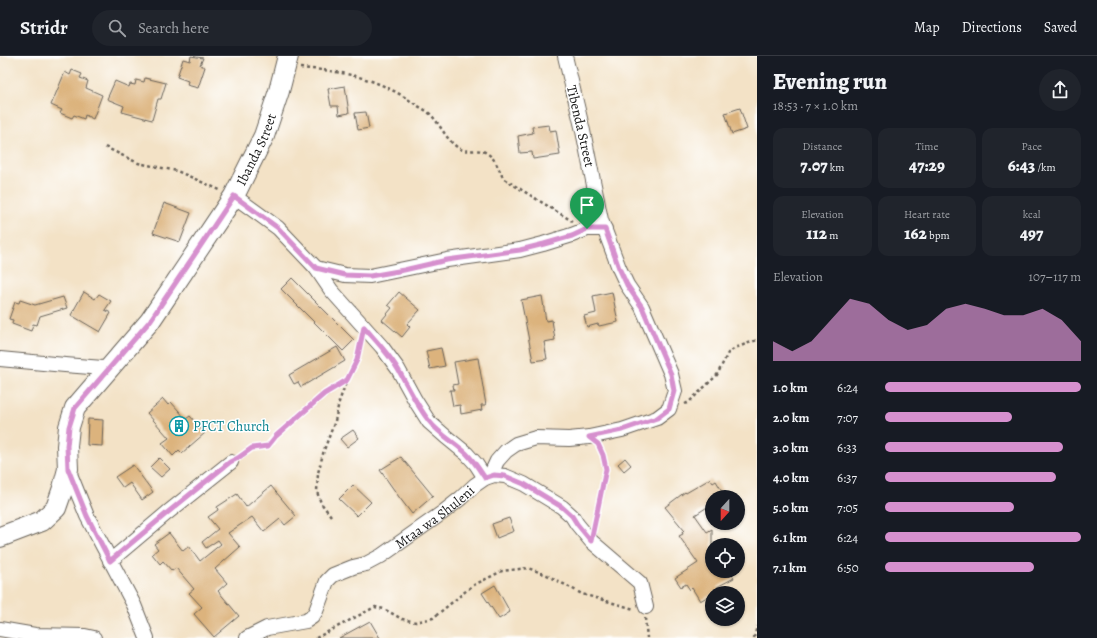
<!DOCTYPE html>
<html lang="en">
<head>
<meta charset="utf-8">
<style>
  body { margin:0; font-family:Alegreya,serif; background:#20242c; color:#f1f3f6; height:100vh; display:flex; flex-direction:column; font-size:15px; white-space:nowrap }
  * { box-sizing:border-box; margin:0 }
  p { font-size:13px; color:#9ea1a6 }
  .icon { flex:none; width:22px; height:22px; fill:none; stroke:currentColor; stroke-width:2; stroke-linecap:round; stroke-linejoin:round }
  .map { position:relative; flex:1; overflow:hidden }
  .details { display:flex; flex-direction:column; background:#171b24; width:340px }
  .details>* { flex:none }
  .needle { width:26px; rotate:201deg }
  .buttons { position:absolute; left:705px; top:434px; display:grid; gap:8px }
  .buttons a { display:grid; place-items:center; width:40px; height:40px; border-radius:50%; background:#171b24; box-shadow:0 1px 3px #0004; font-size:20px }
  .pin { position:absolute; display:grid; place-items:center; width:34px; height:34px; color:#fff; margin:-41px -17px; border-radius:50% 50% 50% 0; rotate:-45deg; box-shadow:0 0 4px #0007 }
  .pin .icon { rotate:45deg }
  .round { display:grid; place-items:center; flex:none; width:42px; height:42px; border-radius:21px; background:#20242c }
  .overview { display:flex; align-items:center; justify-content:space-between; height:68px; padding:0 16px }
  h1 { font-size:22px; font-weight:800; line-height:30px }
  .metrics { display:grid; grid-template-columns:repeat(3,1fr); gap:6px; height:68px; padding:4px 16px }
  .metrics div { display:grid; align-content:center; border-radius:10px; background:#20242c; text-align:center }
  .metrics b { font-size:17px; font-weight:800 }
  .metrics small { font-size:11px; font-weight:400 }
  .metrics p { font-size:11px }
  .chart { height:112px; padding:8px 16px }
  .chart p { display:flex; justify-content:space-between }
  .chart svg { width:100%; height:72px; margin-top:4px; fill:#d690ce; opacity:.7 }
  ul { padding:0 16px; list-style:none; font-size:13px }
  li { display:grid; grid-template-columns:64px 48px 1fr; align-items:center; height:30px }
  li i { height:10px; border-radius:5px; background:#d690ce }
  header { display:flex; align-items:center; gap:24px; box-sizing:border-box; height:56px; padding:0 20px; background:#171b24; border-bottom:1px solid #363941 }
  header strong { font-size:19px }
  nav { display:flex; gap:22px; margin-inline-start:auto; font-size:14px }
  .search { width:280px; height:36px; background:#20242c; display:flex; align-items:center; gap:10px; box-sizing:border-box; padding:0 14px; border-radius:22px; color:#9ea1a6; font-size:15px }
  main { display:flex; flex:1; min-height:0 }
  .map>svg:first-child { display:block }
  .building { fill:#dcb37d }
  .lines { fill:none; stroke-linecap:round; stroke-linejoin:round }
  .street-casing { stroke:#676158; stroke-width:16 }
  .secondary-casing { stroke:#676158; stroke-width:22 }
  .path { stroke:#676158; stroke-width:2.5; stroke-dasharray:3 3; stroke-linecap:butt }
  .street { stroke:#fff; stroke-width:14 }
  .secondary { stroke:#fff; stroke-width:20 }
  .route-casing { stroke:#fff; stroke-width:8 }
  .route { stroke:#d690ce; stroke-width:5 }
  .labels { text-anchor:middle; stroke-width:3; stroke-linejoin:round; paint-order:stroke }
  .street-label { font-size:14px; fill:#1c1c1c; stroke:#fff }
  .culture-label { font-size:14px; fill:#0d838f; stroke:#fff; text-anchor:start }
</style>
</head>
<body>
<header>
<strong>Stridr</strong>
<div class="search"><svg class="icon" aria-label="search" viewBox="0 0 24 24"><circle cx="10" cy="10" r="6"/><path d="M15 15l6 6"/></svg>Search here</div>
<nav><a>Map</a><a>Directions</a><a>Saved</a></nav>
</header>
<main>
<div class="map">
<svg width="757" height="582" viewBox="0 0 757 582">
  <rect width="100%" height="100%" fill="#fff"/>
  <filter id="ink" filterUnits="userSpaceOnUse"><feTurbulence type="fractalNoise" baseFrequency=".025" numOctaves="2"/><feDisplacementMap in="SourceGraphic" scale="8" xChannelSelector="R" yChannelSelector="G"/><feConvolveMatrix kernelMatrix="1 2 1 2 8 2 1 2 1" color-interpolation-filters="sRGB"/></filter>
  <filter id="wash" filterUnits="userSpaceOnUse"><feTurbulence type="fractalNoise" baseFrequency=".012" numOctaves="4" result="noise"/><feDisplacementMap in="SourceGraphic" scale="16" xChannelSelector="R" yChannelSelector="G"/><feGaussianBlur stdDeviation="0.9" result="paint"/><feColorMatrix in="noise" values="0 0 0 0 0 0 0 0 0 0 0 0 0 0 0 0 0 1.4 0 .05"/><feComposite in="paint" operator="in"/></filter>
  <g filter="url(#wash)">
    <rect width="100%" height="100%" fill="#f3e2c6"/>
    <g id="blocks">
      <path class="building" d="M191 0 203 2 200 9 205 11 198 32 187 29 188 25 177 21 183 3 190 5Z
        M72 14 82 18 80 22 88 25 86 32 102 39 93 63 85 59 84 63 74 59 72 62 60 57 62 54 51 49 65 16 70 19Z
        M145 22 166 27 161 43H158L152 64 122 56 124 50 107 43 115 25 129 31 130 28 135 29 136 24 144 26Z
        M345 30 349 57 339 59 338 50H331L328 33Z
        M740 52 747 73 732 78 725 57Z
        M366 56 369 72 358 74 355 57Z
        M549 69 550 75 556 74 560 99 533 103 532 96 520 97 518 80 533 77 532 71Z
        M164 147 191 157 180 186 153 177Z
        M292 222 354 284 343 295 281 233Z
        M84 236 95 243 99 238 111 245 105 254 111 257 100 276 71 259Z
        M399 236 420 254 407 268 410 271 402 281 382 264 392 252 388 249Z
        M612 236 618 266 599 270 598 268 587 271 584 260 596 257 593 240Z
        M542 240 546 265 552 264 555 284 544 286 547 303 533 305 521 244Z
        M63 241 67 252 40 260 37 269 33 268 31 275 12 268 13 264 9 263 15 246 19 247 20 244 35 249Z
        M337 291 345 305 301 331 298 326 294 328 289 319Z
        M441 292 445 310 430 313 426 295Z
        M478 302 486 349H481L482 354 461 358 460 349 453 350 450 334H454L453 329 458 328 454 306Z
        M163 343 168 349 171 346 186 363 190 360 205 377 182 397 179 394 173 400 162 387 169 382 147 357Z
        M88 363 103 364 102 390 87 389Z
        M353 374 359 382 347 391 340 383Z
        M401 401 433 440 412 458 399 441 380 414Z
        M159 402 170 413 161 421 150 411Z
        M625 402 631 409 624 415 618 408Z
        M133 409 153 436 142 444 130 427 123 432 115 421Z
        M710 423 713 427 716 425 724 438 718 441H712V448L695 459 707 476 712 473V515H729L734 522 717 531 719 534 700 545 692 532 690 534 686 528 681 531 675 522 698 507 679 480 683 478 682 476 684 474 665 451 685 436 686 437Z
        M353 429 371 446 357 460 339 443Z
        M271 430 296 460 285 469 280 463 264 476 252 461 228 477 240 491 215 513 227 527 218 535 239 560 214 581 194 558 202 551 189 537 194 533 176 512 172 515 163 505 160 508 152 498 158 493 154 488 169 477 183 495 189 490 200 505 221 488 218 484 206 492 202 486 218 473 208 461 218 454 217 451 237 438 246 451Z
        M509 462 514 475 497 482 492 468Z
        M495 529 510 556 499 563 482 537Z
        M370 565 380 582H339Z"/>
    </g>
  </g>
  <g filter="url(#ink)">
    <use href="#blocks" fill-opacity="0" stroke="#676158" stroke-width="1"/>
    <g class="lines">
      <g class="street-casing">
        <g id="street">
          <path d="M234 140 278 172 316 212 331 234 382 291 398 313 415 344 429 366 445 380 467 398 476 408 485 422"/>
          <path d="M316 212 345 219 370 220 447 204 520 194 543 188 572 179 587 173H605"/>
          <path d="M0 303 65 309 103 312 107 315"/>
          <path d="M68 413 87 460 134 549 147 582"/>
          <path d="M490 420 497 405 506 395 516 388 536 382 569 383 589 381 622 374 657 362 669 353 675 335 671 318 642 251 627 229 619 212 601 164 583 75 565 0"/>
          <path d="M110 505 167 457 231 406"/>
          <path d="M0 573 35 579 85 580 94 582"/>
          <path id="s1" d="M247 582 267 572 306 565 312 561 316 555 327 525 333 519 353 511 366 508 381 500 442 457 461 442 475 429 485 422 494 419 505 420 524 428 562 451 572 460 577 468 591 485 640 527 646 551"/>
        </g>
      </g>
      <g class="secondary-casing">
        <g id="secondary">
          <path id="s2" d="M0 481 42 465 56 452 63 432 68 413 67 390 69 371 75 352 150 265 234 140 264 80 279 35 288 0"/>
        </g>
      </g>
      <path class="path" d="M300 12C344 15 378 22 415 48 421 52 428 55 432 60 441 70 446 83 457 91 467 99 478 90 488 98 496 103 499 115 504 123L572 165
        M105 91 138 107 177 115 220 134
        M685 348 689 346 717 319 728 297 735 292 757 284
        M241 400 252 392 268 390 276 380 325 338 347 324
        M331 460 321 447 317 436 318 417 324 394 335 365 339 346 347 324 357 304 361 285
        M595 469 605 413 600 392
        M645 562 647 582
        M316 582 375 551 384 553 402 563 416 566 433 562 472 530 502 515 528 512 547 519 582 538 634 553
        M754 582 757 570"/>
      <use href="#street" class="street"/>
      <use href="#secondary" class="secondary"/>
    </g>
  </g>
  <g class="lines" filter="url(#ink)">
    <g class="route-casing">
      <path id="route" d="M234 140 278 172 316 212 345 219 370 220 404 214 447 204 520 194 544 188 572 180 587 173H605L619 212 627 229 642 251 671 318 674 335 669 353 657 362 622 374 589 381 598 388 603 399 606 413 591 485 577 468 572 460 562 451 524 428 505 420 494 419 485 422C479 413 474 405 466 397 454 386 439 378 429 365 417 350 409 332 399 315 390 299 376 285 364 271L357 304 347 324 324 338 276 380 268 390 252 392 238 402 230 406 167 457 110 505 87 460 68 413 67 390 69 371 75 352 150 265Z"/>
    </g>
    <use href="#route" class="route"/>
  </g>
  <defs>
    <g id="building-ring" transform="scale(1)"><circle r="9.5" fill="#fff" stroke="#0f9aa8" stroke-width="1.5"/><path d="M-4-6H4V6H1V3H-1V6H-4ZM-2.5-4.3h1.7v1.8h-1.7ZM.8-4.3h1.7v1.8H.8ZM-2.5-1h1.7V.8h-1.7ZM.8-1h1.7V.8H.8Z" fill="#0f9aa8"/></g>
  </defs>
  <g fill-rule="evenodd">
    <use href="#building-ring" x="179" y="370"/>
  </g>
  <g class="labels">
    <g class="street-label">
      <text transform="translate(581 70) rotate(77)" y="5">Tibenda Street</text>
      <text dy="5" stroke="none"><textPath href="#s2" startOffset="484">Ibanda Street</textPath></text>
      <text dy="5" stroke="none"><textPath href="#s1" startOffset="235">Mtaa wa Shuleni</textPath></text>
    </g>
    <g class="culture-label">
      <text x="193" y="375">PFCT Church</text>
    </g>
  </g>
</svg>
<div class="buttons">
<a><svg class="needle" viewBox="-14 -14 28 28"><path d="M0-13l5 13h-10z" fill="#e53935"/><path d="M0 13l5-13h-10z" fill="#9ea1a6"/></svg></a>
<a><svg class="icon" aria-label="locate" viewBox="0 0 24 24"><circle cx="12" cy="12" r="6"/><path d="M12 2v4M12 18v4M2 12h4M18 12h4"/></svg></a>
<a><svg class="icon" aria-label="layers" viewBox="0 0 24 24"><path d="M12 4l9 5-9 5-9-5zM3 14l9 5 9-5"/></svg></a>
</div>
<div class="pin" style="left:587px;top:173px;background:#1e9e55"><svg class="icon" aria-label="arrive" viewBox="0 0 24 24"><path d="M6 21V4h12l-3 4 3 4H6"/></svg></div>
</div>
<section class="details">
<div class="overview"><div><h1>Evening run</h1><p>18:53 · 7 × 1.0 km</p></div><a class="round"><svg class="icon" aria-label="share" viewBox="0 0 24 24"><path d="M12 15V3M7 8l5-5 5 5M5 13v7h14v-7"/></svg></a></div>
<div class="metrics">
<div><p>Distance</p><b>7.07<small> km</small></b></div>
<div><p>Time</p><b>47:29</b></div>
<div><p>Pace</p><b>6:43<small> /km</small></b></div>
</div>
<div class="metrics">
<div><p>Elevation</p><b>112<small> m</small></b></div>
<div><p>Heart rate</p><b>162<small> bpm</small></b></div>
<div><p>kcal</p><b>497</b></div>
</div>
<div class="chart"><p><span>Elevation</span>107–117 m</p>
<svg viewBox="0 0 160 44" preserveAspectRatio="none"><path d="M0 44V32L10 38L20 32L30 19L40 6L50 9L60 19L70 25L80 22L90 12L100 9L110 12L120 16L130 16L140 12L150 19L160 32V44z"/></svg>
</div>
<ul>
<li><b>1.0 km</b>6:24<i style="width:100%"></i></li>
<li><b>2.0 km</b>7:07<i style="width:65%"></i></li>
<li><b>3.0 km</b>6:33<i style="width:91%"></i></li>
<li><b>4.0 km</b>6:37<i style="width:87%"></i></li>
<li><b>5.0 km</b>7:05<i style="width:66%"></i></li>
<li><b>6.1 km</b>6:24<i style="width:100%"></i></li>
<li><b>7.1 km</b>6:50<i style="width:76%"></i></li>
</ul>
</section>
</main>
</body>
</html>
